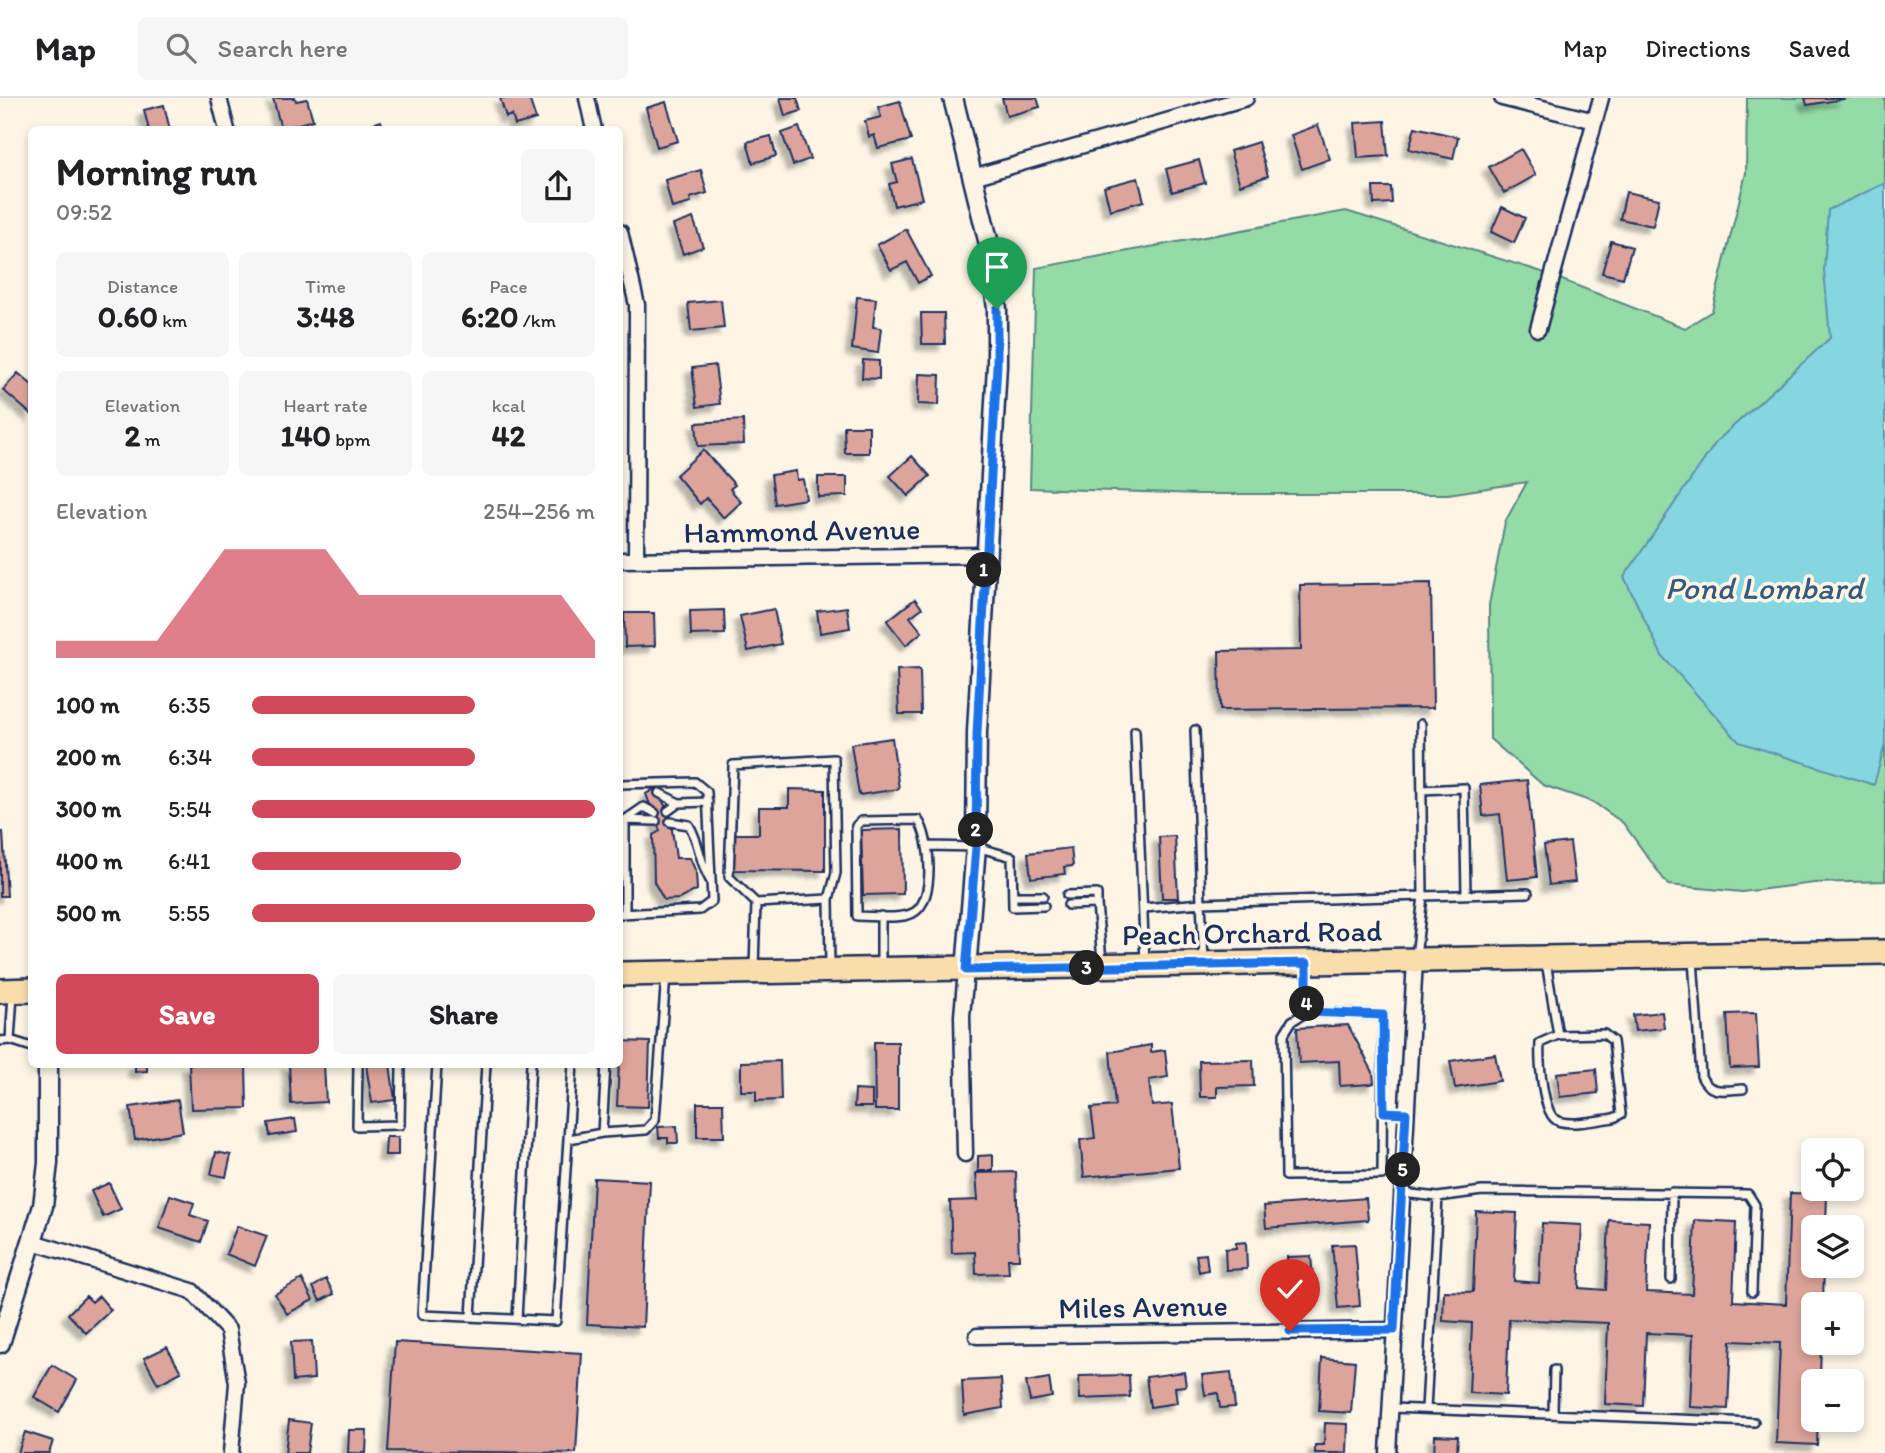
<!DOCTYPE html>
<html lang="en">
<head>
<meta charset="utf-8">
<style>
  body { margin:0; font-family:Itim,sans-serif; background:#f6f6f6; color:#202124; height:100vh; display:flex; flex-direction:column; font-size:26px; white-space:nowrap }
  * { box-sizing:border-box; margin:0 }
  p { font-size:23px; color:#757577 }
  .icon { flex:none; width:38px; height:38px; fill:none; stroke:currentColor; stroke-width:2; stroke-linecap:round; stroke-linejoin:round }
  .map { position:relative; flex:1; overflow:hidden }
  .sheet { position:absolute; left:28px; top:28px; width:595px; height:942px; display:flex; flex-direction:column; background:#fff; border-radius:10px; box-shadow:0 4px 10px #0003 }
  .sheet>* { flex:none }
  .fabs { position:absolute; left:1801px; top:1040px; display:grid; gap:14px }
  .fabs a { display:grid; place-items:center; width:63px; height:63px; border-radius:10px; background:#fff; box-shadow:0 4px 10px #0003; font-size:35px }
  .pin { position:absolute; display:grid; place-items:center; width:60px; height:60px; color:#fff; margin:-72px -30px; border-radius:50% 50% 50% 0; rotate:-45deg; box-shadow:0 0 7px #0007 }
  .pin .icon { rotate:45deg }
  .km { position:absolute; width:35px; height:35px; margin:-18px; border-radius:50%; background:#222; color:#fff; font-size:19px; line-height:35px; text-align:center }
  .round { display:grid; place-items:center; flex:none; width:74px; height:74px; border-radius:10px; background:#f6f6f6 }
  .headline { display:flex; align-items:center; justify-content:space-between; height:119px; padding:0 28px }
  h1 { font-size:38px; font-weight:700; line-height:52px }
  .stats { display:grid; grid-template-columns:repeat(3,1fr); gap:10px; height:119px; padding:7px 28px }
  .stats div { display:grid; align-content:center; border-radius:10px; background:#f6f6f6; text-align:center }
  .stats b { font-size:30px; font-weight:700 }
  .stats small { font-size:19px; font-weight:400 }
  .stats p { font-size:19px }
  .chart { height:196px; padding:14px 28px }
  .chart p { display:flex; justify-content:space-between }
  .chart svg { width:100%; height:126px; margin-top:7px; fill:#d1495b; opacity:.7 }
  .action { display:flex; gap:14px; margin-top:auto; padding:14px 28px }
  .action a { flex:1; height:80px; border-radius:10px; background:#d1495b; color:#fff; font-size:28px; font-weight:700; line-height:80px; text-align:center }
  .action a+a { background:#f6f6f6; color:#202124 }
  ul { padding:0 28px; list-style:none; font-size:23px }
  li { display:grid; grid-template-columns:112px 84px 1fr; align-items:center; height:52px }
  li i { height:18px; border-radius:9px; background:#d1495b }
  header { display:flex; align-items:center; gap:42px; box-sizing:border-box; height:98px; padding:0 35px; background:#fff; border-bottom:2px solid #e0e0e0 }
  header strong { font-size:33px }
  nav { display:flex; gap:38px; margin-inline-start:auto; font-size:24px }
  .search { width:490px; height:63px; background:#f6f6f6; display:flex; align-items:center; gap:18px; box-sizing:border-box; padding:0 24px; border-radius:10px; color:#757577; font-size:26px }
  .map>svg:first-child { display:block }
  .green { fill:#95dba7; stroke:#588582; stroke-width:2 }
  .water { fill:#85d6e0; stroke:#5b93ac; stroke-width:2 }
  .building { fill:#dda49b; stroke:#1b2f5e; stroke-width:2; filter:url(#shadow) }
  .lines { fill:none; stroke-linecap:round; stroke-linejoin:round }
  .service-casing { stroke:#1b2f5e; stroke-width:12 }
  .minor-casing { stroke:#1b2f5e; stroke-width:19 }
  .tertiary-casing { stroke:#1b2f5e; stroke-width:23 }
  .primary-casing { stroke:#1b2f5e; stroke-width:28 }
  .service { stroke:#fcf5e5; stroke-width:7 }
  .minor { stroke:#fcf5e5; stroke-width:14 }
  .tertiary { stroke:#fcf5e5; stroke-width:18 }
  .primary { stroke:#f9ddab; stroke-width:23 }
  .route-casing { stroke:#fff; stroke-width:14 }
  .route { stroke:#1a73e8; stroke-width:9 }
  .labels { text-anchor:middle; stroke-width:7; stroke-linejoin:round; paint-order:stroke }
  .street-label { font-size:30px; fill:#1b2f5e; stroke:#fcf5e5 }
  .water-label { font-size:32px; font-style:italic; fill:#36597e; stroke:#fcf5e5 }
</style>
</head>
<body>
<header>
<strong>Map</strong>
<div class="search"><svg class="icon" aria-label="search" viewBox="0 0 24 24"><circle cx="10" cy="10" r="6"/><path d="M15 15l6 6"/></svg>Search here</div>
<nav><a>Map</a><a>Directions</a><a>Saved</a></nav>
</header>
<div class="map">
<svg width="1885" height="1355" viewBox="0 0 1885 1355">
  <defs>
    <filter id="shadow"><feDropShadow dx="-6" dy="6" stdDeviation="2" flood-color="#0004"/></filter>
  </defs>
  <rect width="100%" height="100%" fill="#fcf5e5"/>
  <filter id="ink" filterUnits="userSpaceOnUse"><feTurbulence type="fractalNoise" baseFrequency=".0143" numOctaves="2"/><feDisplacementMap in="SourceGraphic" scale="14" xChannelSelector="R" yChannelSelector="G"/><feConvolveMatrix kernelMatrix="1 2 1 2 8 2 1 2 1" color-interpolation-filters="sRGB"/></filter>
  <g filter="url(#ink)">
    <path class="green" d="M1747 0H1885V783L1814 785 1742 794 1668 787 1623 725 1593 704 1543 687 1490 641 1489 507 1505 424 1527 384 1448 396H1199L1030 390 1036 170 1346 113 1539 173 1685 230 1712 213 1746 75Z"/>
    <path class="water" d="M1885 85V646L1874 687 1739 644 1662 558 1624 479 1717 343 1830 240 1824 172 1828 112Z"/>
    <path class="building" d="M273 0H295L296 3 307 1 313 22 281 31Z
      M500 0H529L536 21 515 27 512 17 506 19Z
      M780 0H797L801 13 785 18Z
      M1002 0H1037L1040 9 1007 18Z
      M1805 0H1844V1L1807 7Z
      M900 3 911 42 878 50 874 37 869 39 865 23 881 19 878 9Z
      M666 4 678 43 657 49 646 10Z
      M164 7 170 32H149L144 12Z
      M381 23 384 32H358V31Z
      M1385 23 1388 58 1358 60 1355 25Z
      M1318 27 1330 61 1302 71 1291 37Z
      M799 29 810 61 793 67 782 35Z
      M1415 29 1458 39 1453 61 1409 51Z
      M771 38 776 58 753 65 747 44Z
      M1258 44 1268 78 1240 87 1230 53Z
      M1521 51 1536 77 1504 95 1489 69Z
      M912 61 922 101 894 108 889 86 897 84 892 66Z
      M1199 62 1205 85 1172 94 1166 71Z
      M701 72 707 95 690 100 691 105 672 110 665 82Z
      M1138 80 1144 103 1110 112 1104 89Z
      M1373 89H1391L1392 105 1374 106Z
      M1626 94 1659 101 1653 128 1620 121Z
      M1502 109 1525 120 1514 145 1491 134Z
      M693 120 703 149 683 156 673 127Z
      M906 131 931 178 918 185 907 164 891 172 877 147Z
      M1611 143 1632 149 1623 180 1602 175Z
      M857 199 876 201 873 229 881 230 878 255 852 251Z
      M721 202 724 230 691 233 688 205Z
      M921 215H944L945 246H922Z
      M863 262 879 263V281L862 280Z
      M715 267 720 306 697 309 692 270Z
      M18 275 32 287V317L3 292Z
      M919 276 940 277 939 307 918 306Z
      M743 322 744 346 698 348 696 325Z
      M844 328H869V355H845Z
      M703 352 735 387 730 391 741 404 724 420 706 400 700 406 676 377Z
      M912 358 930 378 908 398 890 378Z
      M796 373 797 382 803 381 806 401 775 406 771 377Z
      M818 379H847V398L818 399Z
      M1431 485 1433 610 1220 612 1219 553 1301 552 1300 487Z
      M915 501 922 510 910 519 922 534 906 547 887 523Z
      M847 509 850 530 820 535 817 513Z
      M774 511 781 546 748 553 740 518Z
      M724 512 725 536 691 537 690 513Z
      M624 515H654L655 548 625 549Z
      M920 571 921 616H899L897 572Z
      M892 640 899 691 859 697 851 646Z
      M1527 682 1537 779 1507 782 1500 716 1483 718 1480 687Z
      M656 690 670 717 676 760H690L696 774 697 792 679 801 664 802 654 784 653 737 660 733 646 696Z
      M789 691 825 692V773L734 772V736H759V709H789Z
      M902 731 903 796 863 797 861 732Z
      M0 734H3L7 798H0Z
      M1175 738 1178 800H1162L1159 739Z
      M1570 744 1575 784 1549 787 1544 747Z
      M1071 750 1073 768 1064 769 1065 776 1031 780 1028 755Z
      M1662 914 1664 930 1635 933 1633 917Z
      M1756 915 1759 969 1730 970 1727 916Z
      M1348 927 1373 974 1374 985 1371 986 1340 988 1339 963 1299 965 1297 930Z
      M620 943 650 944 648 1009 617 1008Z
      M874 944H898V1012H875Z
      M1151 947V954L1165 952 1168 979 1149 982 1152 1008 1172 1006 1179 1070 1084 1079 1080 1042 1095 1040 1091 1010 1115 1008 1110 954Z
      M1495 956 1500 983 1455 990 1450 963Z
      M1253 962 1254 988 1217 989V999H1200L1199 963Z
      M780 963 781 1002 756 1003V993H741V964Z
      M135 966H147V973L135 974Z
      M189 966H246L247 1010 191 1011Z
      M289 966H324L326 1004 291 1006Z
      M390 966 395 1002 372 1005 366 967Z
      M1596 971 1598 995 1560 999 1557 975Z
      M855 992 872 993V1009H854Z
      M178 1002 183 1034 135 1042 130 1009Z
      M697 1005H723L724 1039H697Z
      M295 1021 297 1034 270 1038 268 1025Z
      M677 1028 678 1045H668V1040H659L658 1029Z
      M386 1039H398V1057H385Z
      M216 1054 231 1057 226 1079 211 1076Z
      M993 1057V1073H978V1058Z
      M1016 1074 1019 1161H1008L1009 1175 976 1176 975 1154 952 1155 950 1103 978 1102 976 1075Z
      M594 1080 650 1083 643 1229 587 1226Z
      M109 1085 121 1111 103 1119 91 1093Z
      M1790 1095 1827 1096 1826 1129H1813V1167H1824L1823 1206H1813V1244H1821L1820 1283H1813V1321H1818L1817 1347 1776 1345 1780 1245 1731 1243 1728 1311 1690 1309 1693 1237 1646 1235 1643 1308 1605 1306 1608 1225 1509 1221 1506 1297 1469 1295 1472 1225 1443 1223 1444 1193 1473 1194 1476 1113 1517 1115 1514 1183 1539 1185 1542 1125 1582 1127 1579 1190 1606 1192 1609 1122 1649 1124 1646 1194 1692 1196 1695 1122 1736 1124 1733 1203 1786 1206Z
      M170 1097 194 1105 190 1117 208 1123 201 1144 159 1130Z
      M1366 1100 1368 1122 1266 1130 1264 1108Z
      M237 1128 267 1138 255 1168 226 1156Z
      M1246 1144 1247 1171 1226 1172 1225 1151 1236 1150V1145Z
      M1355 1146 1360 1208 1338 1210 1332 1147Z
      M1206 1156 1208 1172 1199 1174 1196 1157Z
      M1311 1158 1313 1180 1288 1181 1287 1159Z
      M302 1181 313 1202 287 1216 275 1196Z
      M326 1181 334 1196 320 1203 313 1189Z
      M86 1198 92 1204 99 1198 111 1212 86 1235 68 1216Z
      M312 1243 314 1281 293 1283 291 1244Z
      M395 1244 582 1255 576 1355 388 1353Z
      M167 1249 181 1274 158 1286 144 1260Z
      M1322 1260 1355 1263 1351 1315 1319 1313Z
      M52 1267 77 1282 59 1314 34 1299Z
      M1184 1274 1186 1288 1175 1289 1177 1305 1150 1309 1146 1279Z
      M1231 1274 1235 1309 1220 1310 1218 1295 1205 1297 1202 1277Z
      M1129 1277 1130 1299 1080 1301 1079 1278Z
      M1049 1280 1052 1299 1030 1303 1026 1284Z
      M1001 1281 1003 1310 964 1317 962 1283Z
      M289 1322 311 1325 307 1355H285Z
      M1325 1325 1348 1326 1347 1355H1315V1347H1324Z
      M349 1332H367L366 1355H348Z
      M25 1334 53 1343 49 1355H18Z
      M1435 1337 1458 1338 1457 1355H1434Z"/>
    <g class="lines">
      <g class="service-casing">
        <path id="service" d="M1421 626 1423 798 1528 795
          M1195 632 1201 805 1423 798 1416 859
          M1135 633 1145 864
          M620 686 695 684 707 694 712 803 700 812 620 816
          M1422 692 1464 690 1466 796
          M659 695 679 705
          M668 713 679 705 708 704
          M620 722 656 723
          M625 722V816
          M625 722 644 709 655 715
          M918 722C931 739 936 804 913 815 899 822 873 818 857 818L856 728 861 723Z
          M670 724 689 727C700 745 699 764 710 782
          M929 748 976 749 1012 759 1013 809 1044 808
          M1067 797 1097 796V806
          M1013 798H1043
          M756 805 729 779 733 667 834 661 836 775 829 801
          M1068 807 1097 806 1102 863
          M1144 810 1201 805 1204 862
          M1693 861 1701 978C1709 997 1725 992 1743 991
          M1546 864 1558 937 1540 945C1539 961 1542 1017 1558 1023 1573 1028 1598 1022 1614 1020L1621 1016 1613 943 1604 936 1558 937
          M881 869V818
          M754 870 756 805 829 801 830 868
          M1307 914 1292 923 1284 936 1286 1078 1382 1077 1383 917 1307 914V869
          M10 942 32 949
          M0 943 10 942 13 897
          M358 966 357 1028 400 1027 401 966
          M437 966 422 1217 556 1223 573 966
          M606 966 602 1035 646 1032 655 1022 666 877
          M1384 1014 1407 1015
          M569 1041 602 1035
          M1402 1095 1438 1099 1482 1093 1748 1096 1755 1107 1752 1194
          M1671 1181 1672 1094
          M471 1219 486 966
          M517 1221 531 966
          M1391 1310 1754 1324
          M1426 1311 1438 1099
          M1553 1315 1554 1272"/>
      </g>
      <g class="minor-casing">
        <path id="minor" d="M219 0 227 32
          M587 0 594 32
          M1502 0 1595 23
          M973 79 1246 0
          M620 134 637 207 636 462
          M1538 231 1601 0
          M620 462 985 457
          M965 1056 962 918 966 872
          M33 1144 192 1193 228 1232 237 1285 231 1355
          M977 1238 1394 1232
          M1388 1355 1415 862"/>
      </g>
      <g class="tertiary-casing">
        <path id="tertiary" d="M953 0 989 146 997 211V267L977 634 976 749 966 872
          M0 1245 43 1108 48 1065V966"/>
      </g>
      <g class="primary-casing">
        <path id="primary" d="M620 876 1885 854
          M0 893 32 892"/>
      </g>
      <use href="#service" class="service"/>
      <use href="#minor" class="minor"/>
      <use href="#tertiary" class="tertiary"/>
      <use href="#primary" class="primary"/>
    </g>
  </g>
  <g class="lines" filter="url(#ink)">
    <g class="route-casing">
      <path id="route" d="M997 211V267L977 635 976 749 966 872 1307 865V914L1383 917 1384 1014 1406 1015 1394 1232 1290 1233"/>
    </g>
    <use href="#route" class="route"/>
  </g>
  <g class="labels">
    <g class="street-label">
      <text transform="translate(802 433) rotate(-1)" y="10">Hammond Avenue</text>
      <text transform="translate(1252 835) rotate(-1)" y="10">Peach Orchard Road</text>
      <text transform="translate(1143 1209) rotate(-1)" y="10">Miles Avenue</text>
    </g>
    <g class="water-label">
      <text x="1764" y="501">Pond Lombard</text>
    </g>
  </g>
</svg>
<div class="fabs">
<a><svg class="icon" aria-label="locate" viewBox="0 0 24 24"><circle cx="12" cy="12" r="6"/><path d="M12 2v4M12 18v4M2 12h4M18 12h4"/></svg></a>
<a><svg class="icon" aria-label="layers" viewBox="0 0 24 24"><path d="M12 4l9 5-9 5-9-5zM3 14l9 5 9-5"/></svg></a>
<a>+</a>
<a>−</a>
</div>
<div class="pin" style="left:997px;top:211px;background:#1e9e55"><svg class="icon" aria-label="arrive" viewBox="0 0 24 24"><path d="M6 21V4h12l-3 4 3 4H6"/></svg></div>
<div class="pin" style="left:1290px;top:1233px;background:#d93025"><svg class="icon" aria-label="check" viewBox="0 0 24 24"><path d="M5 12l5 5 9-10"/></svg></div>
<b class="km" style="left:984px;top:472px">1</b>
<b class="km" style="left:976px;top:732px">2</b>
<b class="km" style="left:1087px;top:870px">3</b>
<b class="km" style="left:1307px;top:906px">4</b>
<b class="km" style="left:1403px;top:1072px">5</b>
<section class="sheet">
<div class="headline"><div><h1>Morning run</h1><p>09:52</p></div><a class="round"><svg class="icon" aria-label="share" viewBox="0 0 24 24"><path d="M12 15V3M7 8l5-5 5 5M5 13v7h14v-7"/></svg></a></div>
<div class="stats">
<div><p>Distance</p><b>0.60<small> km</small></b></div>
<div><p>Time</p><b>3:48</b></div>
<div><p>Pace</p><b>6:20<small> /km</small></b></div>
</div>
<div class="stats">
<div><p>Elevation</p><b>2<small> m</small></b></div>
<div><p>Heart rate</p><b>140<small> bpm</small></b></div>
<div><p>kcal</p><b>42</b></div>
</div>
<div class="chart"><p><span>Elevation</span>254–256 m</p>
<svg viewBox="0 0 160 44" preserveAspectRatio="none"><path d="M0 44V38L10 38L20 38L30 38L40 22L50 6L60 6L70 6L80 6L90 22L100 22L110 22L120 22L130 22L140 22L150 22L160 38V44z"/></svg>
</div>
<ul>
<li><b>100 m</b>6:35<i style="width:65%"></i></li>
<li><b>200 m</b>6:34<i style="width:65%"></i></li>
<li><b>300 m</b>5:54<i style="width:100%"></i></li>
<li><b>400 m</b>6:41<i style="width:61%"></i></li>
<li><b>500 m</b>5:55<i style="width:100%"></i></li>
</ul>
<div class="action"><a>Save</a><a>Share</a></div>
</section>
</div>
</body>
</html>
